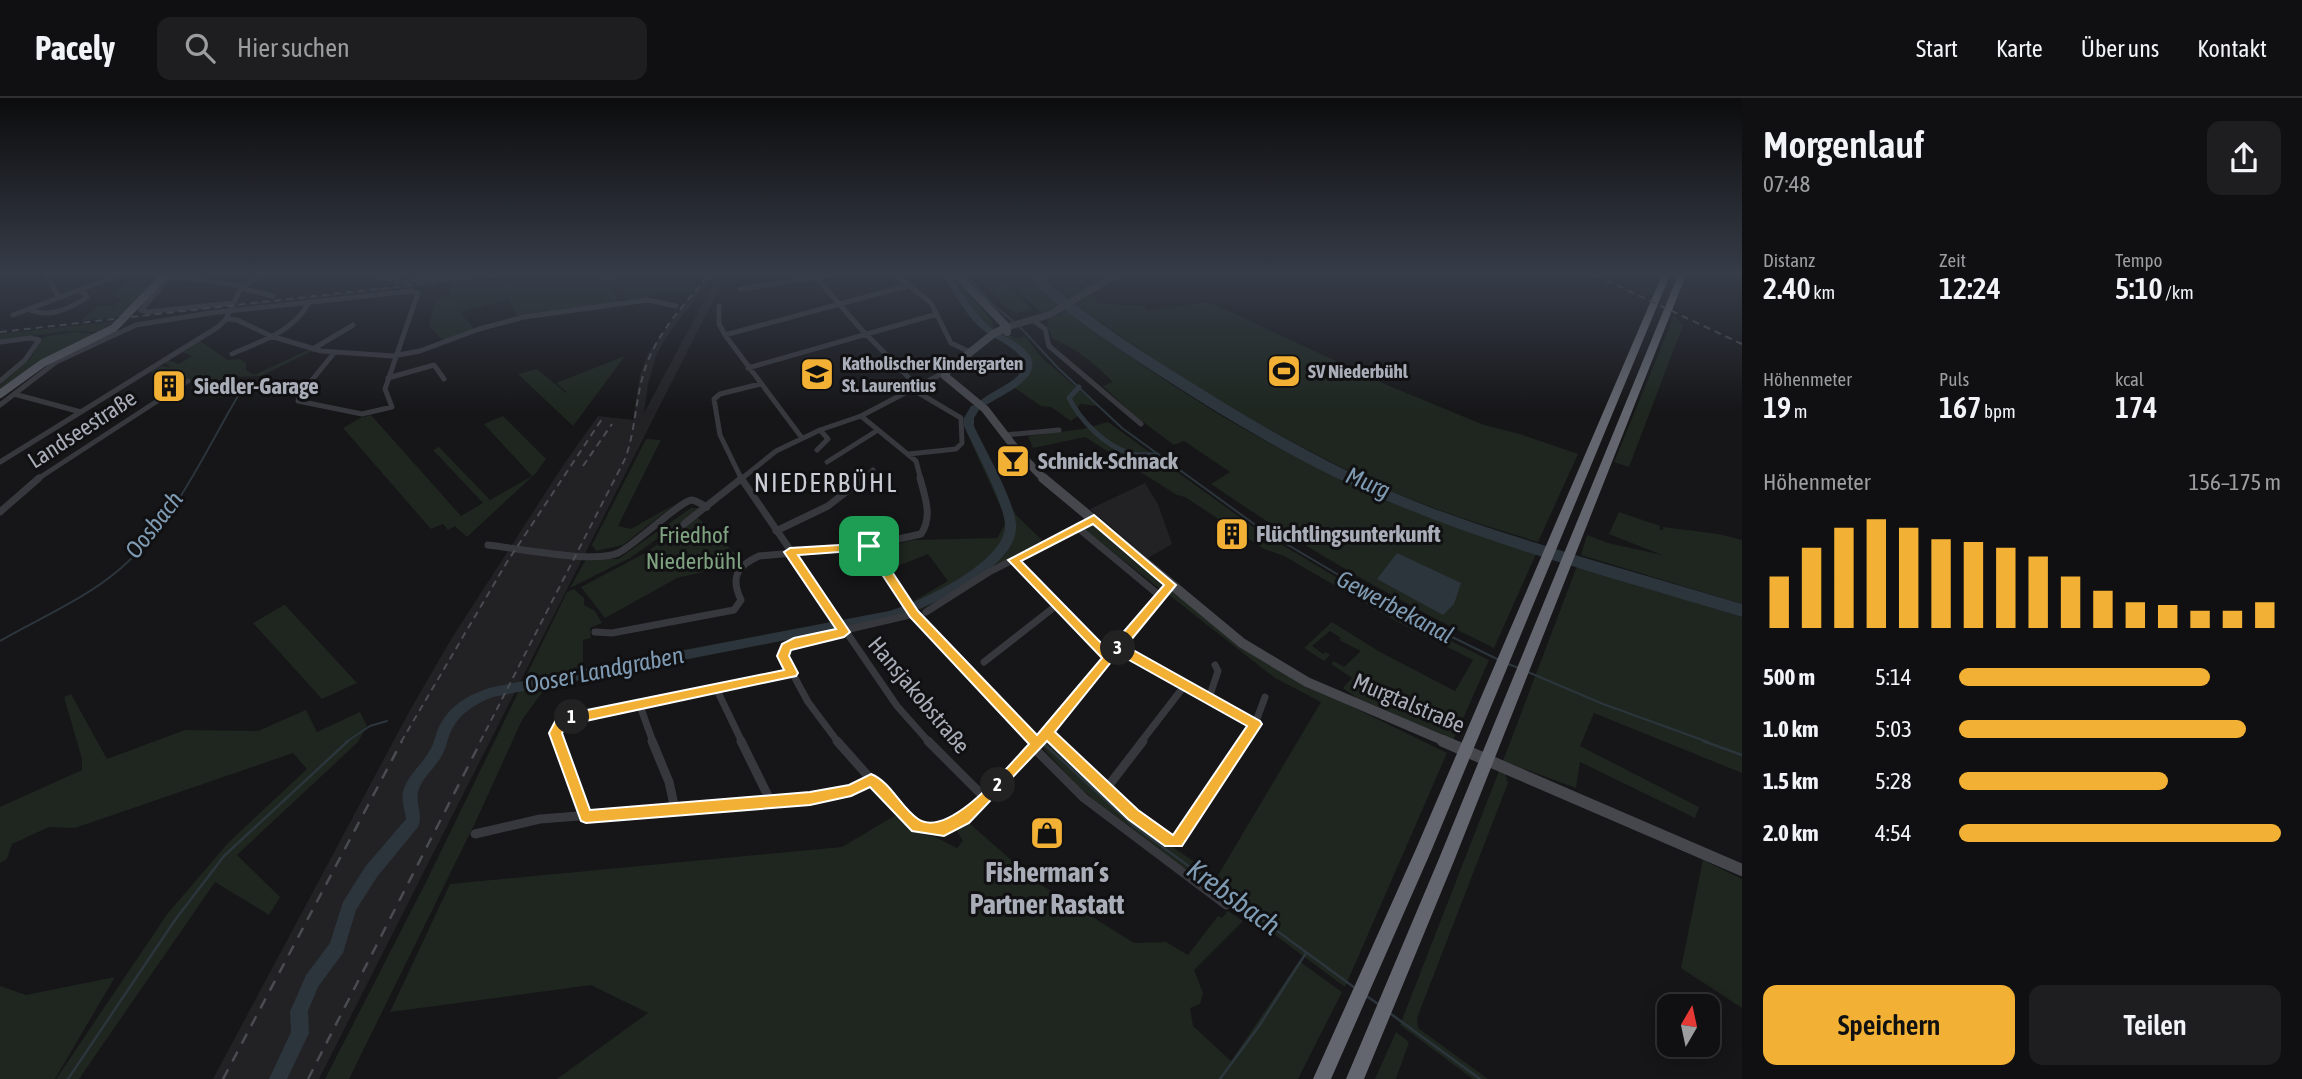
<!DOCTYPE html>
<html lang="de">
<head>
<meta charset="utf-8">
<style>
  body { margin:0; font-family:"Asap Condensed",sans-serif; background:#1e1e20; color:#f1f3f6; height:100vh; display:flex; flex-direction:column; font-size:26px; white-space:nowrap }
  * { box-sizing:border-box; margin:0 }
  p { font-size:23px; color:#9c9d9f }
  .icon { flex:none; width:38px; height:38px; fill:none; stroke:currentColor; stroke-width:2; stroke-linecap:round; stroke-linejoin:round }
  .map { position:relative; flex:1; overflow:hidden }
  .drawer { display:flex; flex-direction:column; background:#101012; width:560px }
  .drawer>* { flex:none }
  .needle { width:46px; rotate:9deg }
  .controls { position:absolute; left:1657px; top:896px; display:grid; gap:14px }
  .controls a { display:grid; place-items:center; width:63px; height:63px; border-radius:14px; background:#101012; box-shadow:0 4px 18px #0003,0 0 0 2px #303032; font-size:35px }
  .pin { position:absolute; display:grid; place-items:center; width:60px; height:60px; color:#fff; margin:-30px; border-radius:14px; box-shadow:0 4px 10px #0006 }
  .km { position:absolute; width:35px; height:35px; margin:-18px; border-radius:50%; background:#222; color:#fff; font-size:19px; line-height:35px; text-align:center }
  .round { display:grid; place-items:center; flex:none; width:74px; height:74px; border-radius:14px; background:#1e1e20 }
  .head { display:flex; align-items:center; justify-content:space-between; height:119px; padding:0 21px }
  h1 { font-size:38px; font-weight:600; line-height:52px }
  .metrics { display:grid; grid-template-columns:repeat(3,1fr); gap:10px; height:119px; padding:7px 21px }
  .metrics div { display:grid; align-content:center }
  .metrics b { font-size:30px; font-weight:600 }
  .metrics small { font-size:19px; font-weight:400 }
  .metrics p { font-size:19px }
  .chart { height:196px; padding:14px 21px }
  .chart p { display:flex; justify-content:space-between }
  .chart svg { width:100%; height:126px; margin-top:7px; stroke:#f2b134; stroke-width:6 }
  .primary-button { display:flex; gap:14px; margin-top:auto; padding:14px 21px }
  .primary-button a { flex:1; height:80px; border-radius:14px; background:#f2b134; color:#111; font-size:28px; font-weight:600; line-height:80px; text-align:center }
  .primary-button a+a { background:#1e1e20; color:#f1f3f6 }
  ul { padding:0 21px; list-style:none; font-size:23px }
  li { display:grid; grid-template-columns:112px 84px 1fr; align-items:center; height:52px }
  li i { height:18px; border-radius:9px; background:#f2b134 }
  header { display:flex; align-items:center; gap:42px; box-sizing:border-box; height:98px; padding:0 35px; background:#101012; border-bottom:2px solid #303032 }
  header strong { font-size:33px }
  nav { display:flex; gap:38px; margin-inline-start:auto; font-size:24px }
  .search { width:490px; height:63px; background:#1e1e20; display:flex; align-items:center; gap:18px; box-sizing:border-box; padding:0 24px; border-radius:14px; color:#9c9d9f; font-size:26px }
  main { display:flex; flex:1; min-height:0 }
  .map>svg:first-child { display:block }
  .built { fill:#222225 }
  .green { fill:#1e261f }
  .water { fill:#2c353c }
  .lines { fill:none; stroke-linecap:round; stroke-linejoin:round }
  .stream-far1 { stroke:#2c353c; stroke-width:2 }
  .stream { stroke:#2c353c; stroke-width:2.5 }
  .canal { stroke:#2c353c; stroke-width:5 }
  .river { fill:#2c353c; fill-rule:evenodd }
  .minor-far2 { stroke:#37383d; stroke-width:5 }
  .minor-far1 { stroke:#37383d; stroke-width:7 }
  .minor { stroke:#37383d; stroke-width:9 }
  .tertiary { stroke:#37383d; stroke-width:7 }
  .secondary-far2 { stroke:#45474d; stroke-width:8 }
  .secondary-far1 { stroke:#45474d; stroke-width:10 }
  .secondary { stroke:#45474d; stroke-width:12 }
  .primary { stroke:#53555c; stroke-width:8 }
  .motorway { fill:#63666e; fill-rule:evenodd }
  .rail-far1 { stroke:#4a4c52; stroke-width:2; stroke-dasharray:7 5; stroke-linecap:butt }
  .rail { stroke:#4a4c52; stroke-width:2.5; stroke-dasharray:11 9; stroke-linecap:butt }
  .route { fill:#f2b134; stroke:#fff; stroke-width:2; fill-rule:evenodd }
  .labels { text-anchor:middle; stroke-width:6; stroke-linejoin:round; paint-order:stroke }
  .far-poi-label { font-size:19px; font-weight:bold; fill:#a8adb8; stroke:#111113; text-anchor:start }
  .poi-label { font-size:23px; font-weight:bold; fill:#a8adb8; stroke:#111113; text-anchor:start }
  .street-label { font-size:23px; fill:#a8adb8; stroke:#111113 }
  .park-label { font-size:23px; fill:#7fa381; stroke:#111113 }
  .water-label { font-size:24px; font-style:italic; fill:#7f9bb3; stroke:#111113 }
  .quarter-label { font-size:26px; letter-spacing:2px; fill:#c9ccd4; stroke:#111113 }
  .near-poi-label { font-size:28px; font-weight:bold; fill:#a8adb8; stroke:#111113 }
  .near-water-label { font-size:28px; font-style:italic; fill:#7f9bb3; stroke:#111113 }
</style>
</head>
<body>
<header>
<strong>Pacely</strong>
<div class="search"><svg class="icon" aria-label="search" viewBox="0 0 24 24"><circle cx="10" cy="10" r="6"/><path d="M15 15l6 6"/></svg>Hier suchen</div>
<nav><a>Start</a><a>Karte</a><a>Über uns</a><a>Kontakt</a></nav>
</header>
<main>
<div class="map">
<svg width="1742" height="981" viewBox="0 0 1742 981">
  <rect width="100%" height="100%" fill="#161618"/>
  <path class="built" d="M493 177H506L427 188 235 209 236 207Z
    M706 177H715L670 234 657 255 648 286 644 315 718 177H726L319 981H213L409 614 450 543 562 369 598 318 633 322 640 277 648 255Z
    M1145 385 1158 406 1172 446 1148 460 1090 411Z"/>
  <path class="green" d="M131 177H160L120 219 80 223 99 207 112 208 123 201 112 198Z
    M506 177H522L470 193 530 177H698L691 194H662L649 198 648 200 627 204 621 189 613 190 619 205 517 219 508 201 460 214 474 231 443 243 429 227 435 203 450 199 449 185Z
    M943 177H953L993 224V233L990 235 981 229Z
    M977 177H996L1032 211 1016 215 1006 209Z
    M999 177H1026L1060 207 1043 216Z
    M1040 177H1111L1069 201Z
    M1092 197 1098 205 1144 208 1148 213 1204 204 1216 207 1389 288 1484 327 1520 336 1578 356 1538 444C1487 428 1435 413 1387 391 1277 341 1173 277 1075 206Z
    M1067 212C1157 282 1258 344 1361 391 1418 417 1477 436 1536 456L1494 550C1395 502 1302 448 1211 386L1230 374 1184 343 1174 347 1135 318 1103 288 1113 284C1094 266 1077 250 1053 241L1047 228 1048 222Z
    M1674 218 1683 227 1629 369 1614 364Z
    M116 223 100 234 68 233 0 242V236Z
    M73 234 100 236 0 294V287L30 261 44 239Z
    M1009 237 1019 241 1025 238 1041 259 1098 308 1081 306 1078 308V318L1071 323 1051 309 1041 308 1012 288 1027 276 1031 267 1019 250 1003 239Z
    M200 243 228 262 239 261 246 265V272L254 277 308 252 312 253 261 278 231 279 230 282 254 283C237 301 226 298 203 299L216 289 188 282 175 289 150 274 160 268 171 269 164 265 168 262 179 266 192 258 182 254Z
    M625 258 573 328 518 276 537 271 566 295 567 294 556 285Z
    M371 317 461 418 483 405 433 352 439 349 490 402 532 378 484 326 503 318 546 361 536 375 467 439 455 428 448 432 443 426 431 431 343 330 360 320Z
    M966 320C969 339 980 357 988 375 996 391 1011 413 1009 431 1006 463 940 493 914 507L912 504 948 483 928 456 890 471 877 451 913 442 997 440 1007 423 967 335Z
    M1108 324 1259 433 1401 518 1489 562 1453 643 1357 600 1343 590 1352 580 1331 566 1334 563 1344 569 1361 553 1339 542 1341 540 1330 533 1312 548 1323 556 1326 554 1330 557 1324 563 1304 550 1332 524 1380 554 1455 593 1473 562 1396 523 1284 458 1264 451 1185 399 1177 397 1085 339 1033 350 1028 338 1083 331Z
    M646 341 661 342 618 428 631 431 675 406 623 447 596 453 592 447Z
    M1003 394 1016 417 1043 443 919 513 920 509C949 493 1014 464 1014 425 1014 414 1008 404 1003 394Z
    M691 410H701L630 460 570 490 586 461H618Z
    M1619 414 1660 428V432H1663V429L1718 436 1742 442V506L1581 457 1587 437 1608 445 1662 457 1609 436Z
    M697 419 743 463 739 466 677 480 605 520 581 489 645 455Z
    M1094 426 1162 483 1161 492 1084 431Z
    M1577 468 1742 519V675L1594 615 1580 648 1699 709 1695 720 1580 664 1576 690 1503 663Z
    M574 491 584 500V507L595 513 602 525 590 530 591 540 583 542V571L832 524 837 532 546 589 522 622 476 723 349 981H325L426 784 567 494Z
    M1171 493 1297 582 1447 655 1345 889 1104 711 1076 686 1042 649 1048 642 1137 725 1217 779 1321 604 1275 580 1169 497Z
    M284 507H285L357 585 322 601 253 525Z
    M71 596 107 661 185 632 258 633 306 612 317 634 360 614 367 628 358 644 237 757 280 799 269 817 215 784 79 981H56L168 815 229 744 307 671 293 655 75 730 49 729 12 746 7 761 0 765V709L82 672V661L64 599Z
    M1499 673 1505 675 1508 685 1417 920 1418 930 1488 981H1473L1400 927Z
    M896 717 914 734 935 739 957 750 963 743 957 733 968 724 1035 783 1134 845 1166 844 1188 857 1218 818 1222 820 1228 813 1243 823 1194 872 1203 895 1200 906 1190 910 1193 928 1231 963 1299 863 1342 894 1298 981H557L648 915 591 887 390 914 450 786 842 749Z
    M1703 762 1742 781V910L1681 870Z
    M115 879 55 981H0V888L26 897Z
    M1396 934 1409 944 1396 981H1375Z"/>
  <path class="water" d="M1026 177H1040C1082 215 1130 246 1178 276 1258 327 1343 376 1432 410 1533 447 1639 475 1742 506V519C1614 480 1482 446 1360 391 1289 359 1222 318 1157 276 1112 246 1064 216 1026 177Z
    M1397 455 1461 485 1454 506 1443 517 1377 481Z"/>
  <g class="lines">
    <path class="stream-far1" d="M966 177 992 206 1013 223
      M1074 177 1089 189
      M590 184 630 177
      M1020 229 1058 270 1122 330 1261 431 1403 515 1497 561
      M914 509 920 518
      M0 543C40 520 85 501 120 471 174 425 203 357 238 298
      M1508 566 1519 570
      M1528 574 1603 606 1708 644
      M989 590 1037 639
      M346 644 370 628 387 623"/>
    <path class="stream" d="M1703 643 1742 657
      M1043 645 1134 728 1355 890
      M1365 897 1378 906
      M1391 916 1480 981
      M68 981 175 822 224 758 348 643
      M1220 981 1259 928 1306 855"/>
    <path class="canal" d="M1079 289 1069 300C1080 322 1105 348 1129 355 1138 358 1148 356 1157 357"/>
    <path class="river" d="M942 177H950C963 194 973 215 990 229 1000 237 1013 241 1023 250 1052 276 1007 294 988 306L984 307 979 304C989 294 1016 285 1022 272 1031 255 994 241 984 233 966 218 955 196 942 177Z
      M975 307 980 310 974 320V328C985 352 1015 403 1016 427 1019 471 924 512 889 522L493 599C476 605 459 616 451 633 447 642 446 651 441 659 435 670 423 679 419 691 414 704 424 716 418 729L377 779 356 812 343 855 318 889 308 913 309 935 287 981H269L291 934 290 913 293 907 306 877 330 845 343 804 365 769 406 721C405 712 401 703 403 694 407 677 422 667 430 652 434 646 435 638 438 631 449 607 469 596 493 589L889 513C920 504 1006 464 1005 427 1004 404 975 352 964 328V320L971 308Z"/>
    <path class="minor-far2" d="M46 177 59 199
      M374 177 402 184 473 177
      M896 177 931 205 951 245 970 254
      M170 178 243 188
      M817 180 859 229 917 288
      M241 190 273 198
      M740 191 832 177
      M719 208V226L725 237 802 340
      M28 211C49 221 69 211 87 199L80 191
      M141 212 147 214 233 205
      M141 212 171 177
      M13 217 119 177
      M226 221 237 222 271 238 321 253 393 258 420 253 479 231 524 219 648 202 676 208
      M1034 223 1045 231 1049 248 1141 326
      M725 237 910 187
      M0 244 30 240 39 242 25 262 0 283
      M313 251 353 227
      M232 256C261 243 294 234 309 204
      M748 270 937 216
      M388 280 434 267 444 281
      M14 296 81 314
      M0 307 56 264 136 227 210 215 412 193 418 195 385 291 392 309 362 316 298 303 299 298 334 255
      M861 318 916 363 921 382
      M1005 337 1059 332
      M817 352 828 341 820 332
      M909 356 956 351 962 345 961 320 912 291
      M0 364 218 229 226 221 241 190 261 177
      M827 364 878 332
      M36 382 188 283
      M740 382 776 353 820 332 861 318 947 273
      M742 382 720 337 714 301 720 296 760 286
      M863 382 873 372"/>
    <path class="minor-far1" d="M741 380 897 608 929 644
      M0 414 39 380
      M684 426 742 380
      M1077 429 1160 498
      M776 433 828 408 864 380
      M488 447C516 450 595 466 618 455 635 447 681 402 692 402 697 403 703 407 707 409
      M869 448 914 516 1036 644
      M1013 462 1109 559
      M926 514 989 474 1094 421
      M595 534 612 535 734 512 741 502C730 479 737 468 759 458L862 449 921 436C933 418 925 400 920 380
      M1118 549 1255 626
      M984 564 1057 507
      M716 590 742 644
      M1209 600 1218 573 1215 567
      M639 605 653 644
      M1047 634 1058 644
      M559 644 556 635 562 622 791 575
      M838 644 808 604 783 558 786 549 794 544 914 516
      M1038 644 1171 487
      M1141 644 1185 587
      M1243 644 1255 626 1265 599"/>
    <path class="minor" d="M559 643 586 719
      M652 643 669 684 675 711
      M741 643 771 704
      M837 643 908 723C919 730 931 734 944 731 971 724 1019 665 1039 643
      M928 643 985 700
      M1034 643 1037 646
      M1056 643 1133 716 1174 744 1179 741 1244 643
      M1034 650 1084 700 1226 807
      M1106 691 1143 643
      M475 736 540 721 810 700 851 692 871 682"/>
    <path class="tertiary" d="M1007 229 1049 217 1116 177"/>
    <path class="secondary-far2" d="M957 177 1007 229V234
      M1007 229 993 236 947 273 945 278 985 311 1019 355 1045 382"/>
    <path class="secondary-far1" d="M1043 380 1242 545 1307 584 1447 644"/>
    <path class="secondary" d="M1443 643 1742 772"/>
    <path class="primary" d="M0 296 43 265 114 230 165 177"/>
    <path class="motorway" d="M1662 177H1670L1432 751 1331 981H1313L1416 751Z
      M1678 177H1686L1454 763 1364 981H1346L1438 763Z"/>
    <path class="rail-far1" d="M1595 177 1742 246
      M0 234 499 177
      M583 368 612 326
      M401 644 507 464 602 321
      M480 644 625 361C636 332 635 300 645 271 657 234 685 206 709 177"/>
    <path class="rail" d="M223 981 402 643
      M308 981 481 643"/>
  </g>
  <linearGradient id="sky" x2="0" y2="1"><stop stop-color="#0c0c0d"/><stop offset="0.56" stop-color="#363c48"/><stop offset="1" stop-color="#363c48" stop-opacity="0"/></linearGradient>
  <rect width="1742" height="314" fill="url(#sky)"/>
  <path class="route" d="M1094 417 1176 487 1126 548 1260 623 1262 626 1182 748H1165L1128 721 1047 643 969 725 944 738 912 733 870 689 851 698 810 707 586 725 581 723 549 635 558 618 784 572 777 558 782 546 794 540 836 531 784 454 790 450 873 445 918 513 1037 637 1102 560 1008 462ZM1093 426 1164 487 1113 546V553L1247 628 1173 737 1138 712 1055 634 1115 559 1021 463ZM866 452 910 519 1029 646C1009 667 949 742 918 721 901 710 891 684 871 676L849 687 810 694 590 712 562 635 567 627 796 578 798 575 789 558 791 552 844 539 850 534 798 457Z"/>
  <defs>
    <g id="stadium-square" transform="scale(1.75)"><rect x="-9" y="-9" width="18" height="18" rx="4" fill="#f2b134" stroke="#111113"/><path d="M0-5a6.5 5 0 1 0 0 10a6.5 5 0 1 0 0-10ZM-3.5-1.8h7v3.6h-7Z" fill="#111"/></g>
    <g id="school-square" transform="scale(1.75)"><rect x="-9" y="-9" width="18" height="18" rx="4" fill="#f2b134" stroke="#111113"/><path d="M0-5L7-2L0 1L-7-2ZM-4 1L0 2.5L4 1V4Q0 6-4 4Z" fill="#111"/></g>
    <g id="building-square" transform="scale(1.75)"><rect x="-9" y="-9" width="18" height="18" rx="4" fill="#f2b134" stroke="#111113"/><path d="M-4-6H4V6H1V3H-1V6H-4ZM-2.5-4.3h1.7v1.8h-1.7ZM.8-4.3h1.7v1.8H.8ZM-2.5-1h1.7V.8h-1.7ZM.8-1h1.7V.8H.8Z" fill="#111"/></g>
    <g id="bar-square" transform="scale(1.75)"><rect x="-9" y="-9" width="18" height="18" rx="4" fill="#f2b134" stroke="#111113"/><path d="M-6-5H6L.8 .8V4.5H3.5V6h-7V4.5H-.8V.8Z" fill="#111"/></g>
    <g id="shop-square" transform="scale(1.75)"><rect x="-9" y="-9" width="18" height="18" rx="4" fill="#f2b134" stroke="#111113"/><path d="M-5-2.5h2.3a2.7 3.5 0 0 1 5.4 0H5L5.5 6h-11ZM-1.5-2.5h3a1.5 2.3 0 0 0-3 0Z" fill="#111"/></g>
  </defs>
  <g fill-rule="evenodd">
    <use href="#stadium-square" x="1284" y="273"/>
    <use href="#school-square" x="817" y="276"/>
    <use href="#building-square" x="169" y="288"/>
    <use href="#bar-square" x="1013" y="363"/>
    <use href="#building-square" x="1232" y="436"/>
    <use href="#shop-square" x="1047" y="735"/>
  </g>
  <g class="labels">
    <g class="far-poi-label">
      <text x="842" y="272">Katholischer Kindergarten<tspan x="842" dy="22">St. Laurentius</tspan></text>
      <text x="1308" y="280">SV Niederbühl</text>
    </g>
    <g class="poi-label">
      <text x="194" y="296">Siedler-Garage</text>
      <text x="1038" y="371">Schnick-Schnack</text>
      <text x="1256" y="444">Flüchtlingsunterkunft</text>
    </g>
    <g class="street-label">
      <text transform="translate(82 331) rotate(-33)" y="8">Landseestraße</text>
      <text transform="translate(919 597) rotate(50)" y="8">Hansjakobstraße</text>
      <text transform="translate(1409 605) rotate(23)" y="8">Murgtalstraße</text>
    </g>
    <g class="park-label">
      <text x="694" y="445">Friedhof<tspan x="694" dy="26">Niederbühl</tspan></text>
    </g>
    <g class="water-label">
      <text transform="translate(1368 385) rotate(23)" y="8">Murg</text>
      <text transform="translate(154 427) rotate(-52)" y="8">Oosbach</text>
      <text transform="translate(1395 509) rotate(28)" y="8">Gewerbekanal</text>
      <text transform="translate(604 572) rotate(-11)" y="8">Ooser Landgraben</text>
    </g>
    <g class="quarter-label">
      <text x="826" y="394">NIEDERBÜHL</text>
    </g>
    <g class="near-poi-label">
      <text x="1047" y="784">Fisherman´s<tspan x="1047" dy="32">Partner Rastatt</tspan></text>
    </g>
    <g class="near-water-label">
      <text transform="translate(1234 799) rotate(36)" y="10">Krebsbach</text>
    </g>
  </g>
</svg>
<div class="controls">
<a><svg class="needle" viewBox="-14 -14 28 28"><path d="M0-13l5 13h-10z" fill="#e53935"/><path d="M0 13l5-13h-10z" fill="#9c9d9f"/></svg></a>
</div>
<div class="pin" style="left:869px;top:448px;background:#1e9e55"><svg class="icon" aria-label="arrive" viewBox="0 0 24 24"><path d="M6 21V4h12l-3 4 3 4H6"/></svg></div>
<b class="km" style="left:572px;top:619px">1</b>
<b class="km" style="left:998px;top:687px">2</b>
<b class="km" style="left:1118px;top:550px">3</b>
</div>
<section class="drawer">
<div class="head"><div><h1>Morgenlauf</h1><p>07:48</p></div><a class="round"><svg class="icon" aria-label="share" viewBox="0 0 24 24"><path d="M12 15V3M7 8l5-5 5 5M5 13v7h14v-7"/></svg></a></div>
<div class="metrics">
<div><p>Distanz</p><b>2.40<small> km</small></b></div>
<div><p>Zeit</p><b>12:24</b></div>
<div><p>Tempo</p><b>5:10<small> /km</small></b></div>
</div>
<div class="metrics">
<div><p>Höhenmeter</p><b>19<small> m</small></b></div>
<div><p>Puls</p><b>167<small> bpm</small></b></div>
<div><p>kcal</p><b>174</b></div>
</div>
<div class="chart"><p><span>Höhenmeter</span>156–175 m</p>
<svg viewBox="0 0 160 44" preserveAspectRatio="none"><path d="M5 44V26M15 44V16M25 44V9M35 44V6M45 44V9M55 44V13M65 44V14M75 44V16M85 44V19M95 44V26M105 44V31M115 44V35M125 44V36M135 44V38M145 44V38M155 44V35"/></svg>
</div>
<ul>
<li><b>500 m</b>5:14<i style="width:78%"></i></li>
<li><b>1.0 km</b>5:03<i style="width:89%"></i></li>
<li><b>1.5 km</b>5:28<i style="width:65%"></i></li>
<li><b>2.0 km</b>4:54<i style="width:100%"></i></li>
</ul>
<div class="primary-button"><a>Speichern</a><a>Teilen</a></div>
</section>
</main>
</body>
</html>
